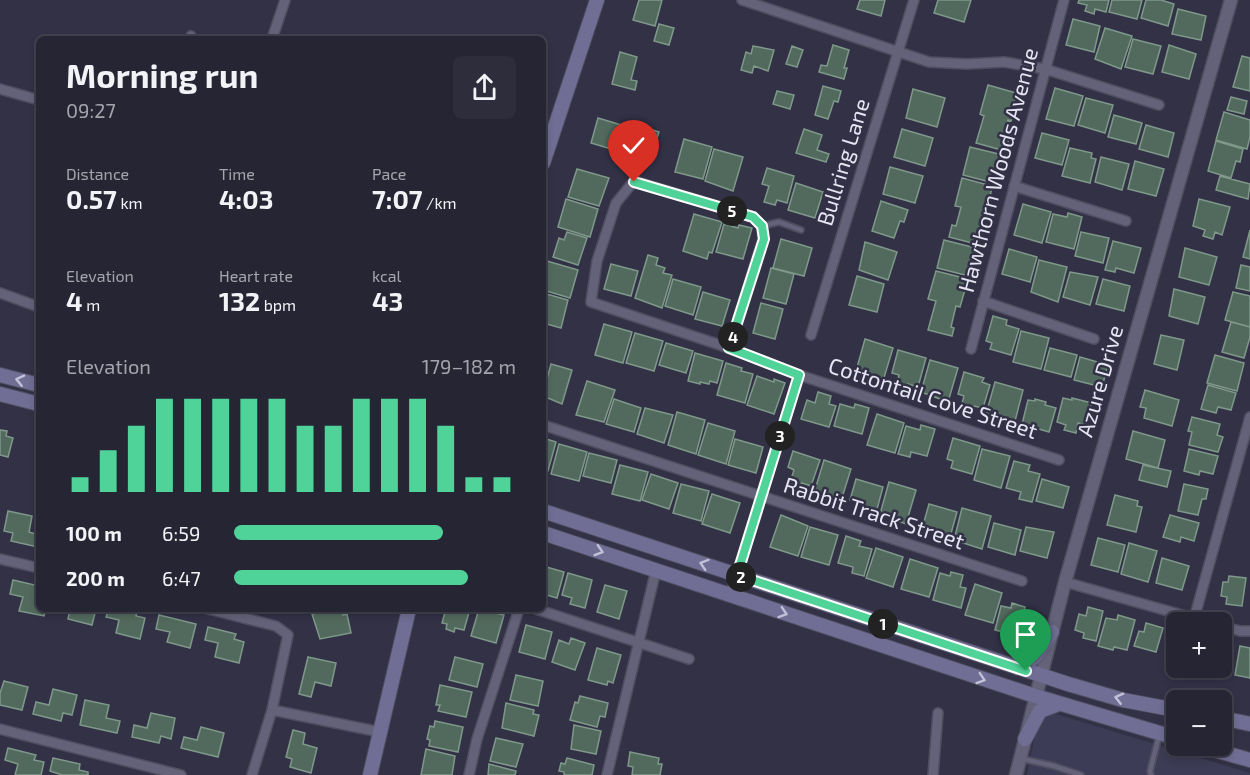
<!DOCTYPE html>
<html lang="en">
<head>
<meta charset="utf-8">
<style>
  body { margin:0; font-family:"Exo 2",sans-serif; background:#2e2d3c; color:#f1f3f6; height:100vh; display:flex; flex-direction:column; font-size:22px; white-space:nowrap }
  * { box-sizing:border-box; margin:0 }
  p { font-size:20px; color:#a4a5ac }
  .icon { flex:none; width:33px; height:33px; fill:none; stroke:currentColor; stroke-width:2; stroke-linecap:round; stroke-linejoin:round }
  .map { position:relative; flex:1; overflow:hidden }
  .panel { position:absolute; left:36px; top:36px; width:510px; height:576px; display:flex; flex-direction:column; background:#262534; border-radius:9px; box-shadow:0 3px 9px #0003,0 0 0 2px #42424f }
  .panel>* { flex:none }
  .buttons { position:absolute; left:1166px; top:612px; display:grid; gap:12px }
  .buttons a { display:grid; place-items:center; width:66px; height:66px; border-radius:9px; background:#262534; box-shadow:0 3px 9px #0003,0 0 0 2px #42424f; font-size:30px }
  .pin { position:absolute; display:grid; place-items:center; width:51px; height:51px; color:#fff; margin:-62px -26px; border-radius:50% 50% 50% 0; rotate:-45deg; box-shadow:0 0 6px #0007 }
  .pin .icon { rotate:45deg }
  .km { position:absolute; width:30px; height:30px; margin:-15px; border-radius:50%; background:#222; color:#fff; font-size:16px; line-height:30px; text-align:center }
  .round { display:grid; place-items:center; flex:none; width:63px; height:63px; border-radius:9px; background:#2e2d3c }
  .overview { display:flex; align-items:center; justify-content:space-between; height:102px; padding:0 30px }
  h1 { font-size:33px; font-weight:700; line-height:45px }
  .figures { display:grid; grid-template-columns:repeat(3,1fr); gap:9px; height:102px; padding:6px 30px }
  .figures div { display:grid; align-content:center }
  .figures b { font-size:26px; font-weight:700 }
  .figures small { font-size:16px; font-weight:400 }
  .figures p { font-size:16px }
  .chart { height:168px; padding:12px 30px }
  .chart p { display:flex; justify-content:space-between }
  .chart svg { width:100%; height:108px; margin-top:6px; stroke:#4fd399; stroke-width:6 }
  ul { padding:0 30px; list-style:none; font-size:20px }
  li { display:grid; grid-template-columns:96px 72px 1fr; align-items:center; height:45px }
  li i { height:15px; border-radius:8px; background:#4fd399 }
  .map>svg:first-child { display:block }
  .built { fill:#3d3c56 }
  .building { fill:#526a5d; stroke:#7e988a; stroke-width:1.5 }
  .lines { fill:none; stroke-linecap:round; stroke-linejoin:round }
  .service-casing { stroke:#4f4e60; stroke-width:8 }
  .minor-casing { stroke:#4f4e60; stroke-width:12 }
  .tertiary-casing { stroke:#4f4e60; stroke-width:15 }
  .secondary-casing { stroke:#4f4e60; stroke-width:16 }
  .service { stroke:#636279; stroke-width:4.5 }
  .minor { stroke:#636279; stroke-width:9 }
  .tertiary { stroke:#636279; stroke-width:12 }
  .secondary { stroke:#716e95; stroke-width:14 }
  .oneway { stroke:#c2c1d7 }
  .route-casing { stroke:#fff; stroke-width:12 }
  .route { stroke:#4fd399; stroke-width:8 }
  .labels { text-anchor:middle; stroke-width:5; stroke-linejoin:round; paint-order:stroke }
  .street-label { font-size:22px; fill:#e5e5f3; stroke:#323146 }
</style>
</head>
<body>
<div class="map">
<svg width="1250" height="775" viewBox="0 0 1250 775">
  <rect width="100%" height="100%" fill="#323146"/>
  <path class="built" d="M1056 714 1250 773V775H1027L1039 716Z"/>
  <path class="building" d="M639 0H662L655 26 633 20Z
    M860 0H885L881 16 857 9Z
    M938 0H971L964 22 934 13Z
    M1079 0H1109L1106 12 1095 9 1094 14 1085 11 1087 5 1078 3Z
    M1112 0H1142L1137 19 1109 12Z
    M1146 0H1161L1174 4 1168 26 1141 18Z
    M1178 9 1206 16 1201 40 1172 34Z
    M1073 19 1100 26 1094 52 1066 45Z
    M659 24 674 28 669 45 654 41Z
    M1105 28 1132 36 1121 69 1095 59Z
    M1133 39 1161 46 1153 74 1125 67Z
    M833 45 849 50 844 68H847L844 79 819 72 821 65 827 66Z
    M1169 45 1196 54 1189 79 1162 72Z
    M753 46 774 50 768 71 754 66 752 73 741 70 746 52 751 54Z
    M792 46 803 50 797 67 786 64Z
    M620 52 637 57 631 80 637 81 635 90 612 84Z
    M1242 56 1250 58V91L1233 87Z
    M988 85 1020 94 1011 121 1008 120 1004 135 1010 136 1005 151 976 143 984 116 980 114Z
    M823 86 841 91 838 102 834 101 828 119 815 115Z
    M1055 88 1083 96 1074 126 1046 119Z
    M913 89 945 98 937 127 906 118Z
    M777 91 794 95 790 109 773 104Z
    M1231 97 1247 101 1244 114 1227 110Z
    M1086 98 1113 105 1105 133 1078 125Z
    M1224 112 1250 120V137L1247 149 1216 140Z
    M1114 115 1142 123 1136 144 1108 137Z
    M598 118 625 126 618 151 591 143Z
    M631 123 659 132 652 154 645 151 642 161 631 157 633 152 623 149Z
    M1146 125 1174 133 1168 157 1139 149Z
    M804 129 822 135 817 150 829 154 826 162 796 153Z
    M902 129 933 138 925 166 894 157Z
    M1042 133 1069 140 1062 165 1035 158Z
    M684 139 712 147 703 179 675 172Z
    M1216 141 1243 149 1240 162 1236 161 1231 178 1208 171Z
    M970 147 1003 155 994 183 963 175Z
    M1070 148 1092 153 1091 158 1096 159 1090 183 1062 176Z
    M714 149 743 157 733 191 705 181Z
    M1101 157 1129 164 1122 190 1095 182Z
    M1135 161 1164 169 1156 196 1128 189Z
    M890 167 923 176 915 203 883 194Z
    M767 168 794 176 787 203 777 200 775 205 764 202 769 186 762 184Z
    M577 169 609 178 599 206 568 197Z
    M1220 176 1250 184 1248 199 1216 190Z
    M962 178 992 186 987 215 984 214 976 244 949 237 952 225 956 226 961 207 955 206Z
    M796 183 823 192 815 218 788 210Z
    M566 199 598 209 590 237 558 227Z
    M1199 199 1230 207 1222 235 1215 232 1213 239 1203 236 1205 230 1193 226Z
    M881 201 908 210 904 222 900 221 894 238 872 231Z
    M1023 204 1051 212 1042 243 1014 235Z
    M1068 213 1082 217 1074 249 1046 242 1053 214 1067 217Z
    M694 214 722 222 712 253 709 252 707 259 683 251Z
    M724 224 738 228 739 225 752 228 743 259 716 252Z
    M1250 230V259L1243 257Z
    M567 232 587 238 578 265 553 257 559 238 564 240Z
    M1081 232 1109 238 1103 263 1075 256Z
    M781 239 812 248 804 276 773 268Z
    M944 240 976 248 969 276 937 268Z
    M1113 241 1141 248 1134 273 1116 268 1115 272 1105 270Z
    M865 242 897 252 888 280 859 270Z
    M1185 248 1217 257 1209 285 1179 277Z
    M1009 249 1037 257 1030 282 1002 274Z
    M648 255 658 258 656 265 665 268 663 273 672 275 662 308 635 298Z
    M1039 260 1067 267 1058 302 1031 292Z
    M547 261 578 270 570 298 543 290V274Z
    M611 264 638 271 631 296 604 289Z
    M1241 265 1250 267V291L1236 288Z
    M771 268 794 274 786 304 763 298Z
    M936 271 968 279 960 307 956 306 951 327 954 328 952 336 928 330 936 301 928 299Z
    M1070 272 1098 277 1090 305 1063 297Z
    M857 276 884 284 877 312 849 305Z
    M673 279 701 287 693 315 665 306Z
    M1103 279 1130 286 1124 311 1096 304Z
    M1174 289 1205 297 1198 324 1169 316Z
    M703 292 730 300 722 326 695 319Z
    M1233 292 1250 296V327L1225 320Z
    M543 293 568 300 561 328 543 323Z
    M761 303 783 309 775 339 753 333Z
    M993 316 1007 320 1006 325 1019 329 1011 355 990 349 992 343 986 341Z
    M1231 322 1250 327V337L1244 358 1222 352Z
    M604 324 632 332 623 363 595 355Z
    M1021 331 1049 338 1041 369 1013 362Z
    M635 333 663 341 654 371 626 363Z
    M1161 335 1184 340 1177 370 1154 364Z
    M865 339 893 348 883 381 856 371Z
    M666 343 693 351 686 373 659 365Z
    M1050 348 1077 355 1071 377 1044 370Z
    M898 350 926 358 918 387 908 384 907 389 896 386 899 375 892 373Z
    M695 353 723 361 717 383 710 381 709 384 700 382V384L688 381Z
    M1215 355 1244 363 1237 391 1207 383Z
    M1080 357 1108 365 1102 387 1074 380Z
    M930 360 958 368 948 402 921 392Z
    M726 363 742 368 741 371 753 374 745 403 717 395Z
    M551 364 572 370 562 404 543 396V378L547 379Z
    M964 372 984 378 982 382 990 385 983 408 974 406 972 410 961 407 964 396 958 394Z
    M757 376 774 382V379L785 383 774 414 747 405Z
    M587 381 615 390 604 422 576 415Z
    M995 382 1023 390 1014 425 986 414Z
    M1208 385 1236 393 1231 410 1218 407 1216 413 1201 409Z
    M1145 390 1179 400 1172 426 1144 418 1146 408 1140 407Z
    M818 392 831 396 829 404 836 406 829 427 801 419 807 400 815 403Z
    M1063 398 1072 400V398L1092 403 1086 425 1078 423 1076 433 1064 430 1066 425 1057 422Z
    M614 399 641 408 634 432 606 424Z
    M1035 399 1046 402 1045 405 1056 408 1049 432 1022 424 1028 400 1035 401Z
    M840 404 854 408 855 404 869 408 862 434 834 426Z
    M645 408 673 415 664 443 637 434Z
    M677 412 705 420 696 454 668 445Z
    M877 414 904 423 895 453 867 445Z
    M1192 417 1220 424 1217 435 1223 437 1218 452 1189 445 1192 432 1188 431Z
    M708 423 735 431 726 464 698 455Z
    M921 425 935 429 927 456 911 452 910 457 898 454 906 426 920 430Z
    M0 430 7 431 6 436 13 438 8 457 0 455Z
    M1133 431 1165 440 1158 468 1126 459Z
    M543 438 556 442 548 471 543 470Z
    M953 438 980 446 972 474 951 468 953 461 947 459Z
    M735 439 763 447 756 473 728 465Z
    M559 444 587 452 579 481 551 474Z
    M982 449 1010 456 1001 488 974 480Z
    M1189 449 1218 456 1213 474 1200 471 1199 475 1184 471Z
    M793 451 820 460 811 486 802 483 800 489 789 485 794 470 788 467Z
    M589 453 617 460 611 483 583 476Z
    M824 460 851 469 841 501 814 493Z
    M1014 461 1030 465 1028 471 1040 474 1032 502 1019 499 1021 492 1006 488Z
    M620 465 648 472 640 501 612 494Z
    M1143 465 1171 471 1167 487 1139 480Z
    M651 474 678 483 669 509 642 500Z
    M856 479 883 487 876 513 862 509 863 504 850 500Z
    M1042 479 1069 487 1063 508 1036 501Z
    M889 482 916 490 906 524 880 514Z
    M681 484 709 491 701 521 673 513Z
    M1184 484 1208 489 1206 499H1202L1198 515 1178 511Z
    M712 494 740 503 730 533 702 524Z
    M1115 495 1138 501 1137 506 1142 507 1136 532 1107 525Z
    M929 504 957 512 950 537 922 529Z
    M962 508 991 516 982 549 954 540Z
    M8 511 32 516 29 532 39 535 38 547 11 541 13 533 4 531Z
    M781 515 808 526 798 556 770 547Z
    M1170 515 1199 523 1194 541 1181 537 1180 542 1163 537Z
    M994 523 1021 530 1015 555 988 547Z
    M810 527 838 535 829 565 801 557Z
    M1026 527 1054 532 1047 558 1020 551Z
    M846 536 861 541 859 546 872 549 864 576 852 573 853 567 838 563Z
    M1098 538 1125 545 1118 572 1091 565Z
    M1129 543 1157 551 1148 582 1121 574Z
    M876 548 903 557 893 587 866 578Z
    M1162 558 1189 566 1182 590 1156 583Z
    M910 559 938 568 929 597 901 589Z
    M543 566 564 572 557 598 543 594Z
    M951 572 963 575 960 587 966 588 961 608 933 600 940 573 950 576Z
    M568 573 592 580 585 608 570 604 572 598 562 595Z
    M1229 576 1246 578 1242 606 1226 604 1227 597 1221 596 1223 582H1228Z
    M13 580 39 586V609H46L44 616 19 611 23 597 10 594Z
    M975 584 1002 593 993 623 965 615Z
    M605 585 627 591 619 619 597 612Z
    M1012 603 1025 607 1022 618 1028 620 1022 643 1010 639 1011 634 995 630 1001 606 1011 608Z
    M1088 607 1103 611 1096 641 1083 638 1084 633 1075 630 1079 614 1086 616Z
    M70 609H96L92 625 68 619Z
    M109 609 137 611 136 616 145 618 140 639 116 633 119 620 106 617Z
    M342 609 343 615 347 614 351 633 320 639 312 614Z
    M446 609H470L464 630 455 628 454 632 446 629 447 624 442 623Z
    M479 609 504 615 496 643 471 636Z
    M159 615 196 624 190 648 167 642 170 632 156 629Z
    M1118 615 1135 620 1127 650 1114 647 1113 650 1098 646 1106 618 1117 620Z
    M1146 623 1163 628 1156 652 1134 646 1139 631 1144 632Z
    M526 625 552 632 545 659 519 652Z
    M208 627 236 634 234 639 244 642 239 663 215 657 218 643 205 640Z
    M571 638 585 643 575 670 552 662 559 640 569 644Z
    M1176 639V668H1186L1185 671 1169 666 1171 659 1165 658 1170 642 1175 643Z
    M1221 645 1226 646 1220 677 1208 674 1207 678 1193 676 1194 668H1221Z
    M1240 646 1250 648V678L1235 675Z
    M597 648 621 655 613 683 608 681 607 685 588 680Z
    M308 657 336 663 331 686 315 682 311 697 299 694Z
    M455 657 483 664 477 687 449 680Z
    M516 675 543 681 538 706 510 700Z
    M4 681 28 687 22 710 0 705V693Z
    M440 685 472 692 466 717 438 711 440 705H436Z
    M53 689 77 695 72 715 63 713 61 721 33 714 36 702 49 705Z
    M580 696 608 703 605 717 600 716 597 727 570 720 575 702 578 703Z
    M85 700 109 705 106 718 120 721 117 733 80 725Z
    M506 703 534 710 533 714 539 715 534 736 502 728Z
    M151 713 175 718 171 739 161 736 159 743 132 737 134 725 147 728Z
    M435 721 463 727 458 752 429 746 430 740 427 739 430 726 434 727Z
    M574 725 601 731 596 754 571 749Z
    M201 727 224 733 218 757 181 748 184 737 197 740Z
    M293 730 305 733 303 744 317 748 311 773 290 767 292 759 286 757Z
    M496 738 523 744 516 767 490 761Z
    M8 748 36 755 34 760 44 762 41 775H15L18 764 5 760Z
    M426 749 455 756 452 775H421Z
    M630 752 659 758 658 764H662L660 775H632L633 767 628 766Z
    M53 758 80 764 79 770 88 772V775H62L50 771Z
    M567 758 594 765 592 775H564V772L559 771 561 763 565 764Z
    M489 764 516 771 515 775H488Z"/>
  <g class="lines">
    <g class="service-casing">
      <path id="service" d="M762 226 779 222 801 230
        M1023 759 1054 766 1081 775
        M1151 775 1150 771 1159 736"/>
    </g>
    <g class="minor-casing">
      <path id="minor" d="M742 0 929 62 967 64 1004 62 1045 69 1159 105
        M189 39 191 36
        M272 39 285 0
        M0 89 39 100
        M1014 186 1126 221
        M0 293 39 307
        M983 301 1094 339
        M811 335 914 0
        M729 348 763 239 762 226 753 217 634 181 616 203 597 261 591 302 729 348 799 375 1059 460
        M971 349 1064 0
        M543 425 1022 581
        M0 559 39 568
        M1065 582 1207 622
        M730 596 799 375
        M208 609 276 626 288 635 272 710 252 775
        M536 609 689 659
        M1194 619 1250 417
        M1221 626 1240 631H1250
        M272 710 380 732
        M0 729 181 775
        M469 775 477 739 519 609
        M607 775 656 570
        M933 775 938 713"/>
    </g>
    <g class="tertiary-casing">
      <path id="tertiary" d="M1016 775 1065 582 1231 0"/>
    </g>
    <g class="secondary-casing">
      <path id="secondary" d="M543 163 597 0
        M0 375 39 385
        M0 394 39 404
        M543 511 1068 684 1123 700 1176 710
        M543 533 1035 696 1176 738
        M1018 668C1035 662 1042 646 1052 632
        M1221 718 1250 724
        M1025 739 1040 711 1059 704
        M1200 746 1250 760
        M370 775 409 609"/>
    </g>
    <use href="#service" class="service"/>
    <use href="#minor" class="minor"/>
    <use href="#tertiary" class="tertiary"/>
    <use href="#secondary" class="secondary"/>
  </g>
  <defs><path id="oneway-chevron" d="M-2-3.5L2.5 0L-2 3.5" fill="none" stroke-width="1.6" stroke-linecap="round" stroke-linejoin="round" transform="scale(1.5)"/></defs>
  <g class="oneway">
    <use href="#oneway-chevron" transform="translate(20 380) rotate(-167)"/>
    <use href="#oneway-chevron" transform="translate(599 551) rotate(18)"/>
    <use href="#oneway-chevron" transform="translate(704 564) rotate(-162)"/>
    <use href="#oneway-chevron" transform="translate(783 613) rotate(18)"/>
    <use href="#oneway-chevron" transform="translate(981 679) rotate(18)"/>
    <use href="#oneway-chevron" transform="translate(1119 698) rotate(-166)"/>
  </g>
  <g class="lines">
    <g class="route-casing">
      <path id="route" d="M634 182 753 217 762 226 764 239 729 348 799 375 737 575 1026 671"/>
    </g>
    <use href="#route" class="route"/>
  </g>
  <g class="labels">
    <g class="street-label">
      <text transform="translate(843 162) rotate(-73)" y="8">Bullring Lane</text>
      <text transform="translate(998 170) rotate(-75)" y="8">Hawthorn Woods Avenue</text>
      <text transform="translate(1100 381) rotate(-74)" y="8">Azure Drive</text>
      <text transform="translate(933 398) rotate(18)" y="8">Cottontail Cove Street</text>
      <text transform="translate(874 513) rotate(18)" y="8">Rabbit Track Street</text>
    </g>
  </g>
</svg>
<div class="buttons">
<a>+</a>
<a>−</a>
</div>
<div class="pin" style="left:1026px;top:671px;background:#1e9e55"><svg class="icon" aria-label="arrive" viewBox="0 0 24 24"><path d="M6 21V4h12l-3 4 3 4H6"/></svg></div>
<div class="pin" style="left:634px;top:182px;background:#d93025"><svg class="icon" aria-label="check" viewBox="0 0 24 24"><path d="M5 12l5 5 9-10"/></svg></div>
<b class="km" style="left:883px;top:624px">1</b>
<b class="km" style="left:741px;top:577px">2</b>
<b class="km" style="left:780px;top:436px">3</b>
<b class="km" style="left:733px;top:337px">4</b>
<b class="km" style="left:732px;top:211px">5</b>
<section class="panel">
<div class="overview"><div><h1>Morning run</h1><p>09:27</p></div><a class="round"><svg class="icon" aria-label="share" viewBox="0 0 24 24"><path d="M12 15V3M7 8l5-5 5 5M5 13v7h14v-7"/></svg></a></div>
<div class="figures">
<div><p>Distance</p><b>0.57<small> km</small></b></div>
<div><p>Time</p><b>4:03</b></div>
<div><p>Pace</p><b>7:07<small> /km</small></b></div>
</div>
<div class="figures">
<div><p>Elevation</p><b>4<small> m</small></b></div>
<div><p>Heart rate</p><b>132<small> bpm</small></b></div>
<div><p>kcal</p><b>43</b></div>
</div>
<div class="chart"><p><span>Elevation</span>179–182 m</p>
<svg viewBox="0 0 160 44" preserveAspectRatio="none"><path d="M5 44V38M15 44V27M25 44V17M35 44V6M45 44V6M55 44V6M65 44V6M75 44V6M85 44V17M95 44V17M105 44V6M115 44V6M125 44V6M135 44V17M145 44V38M155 44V38"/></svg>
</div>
<ul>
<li><b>100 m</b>6:59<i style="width:74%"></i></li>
<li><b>200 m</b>6:47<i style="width:83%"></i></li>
</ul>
</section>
</div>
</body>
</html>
